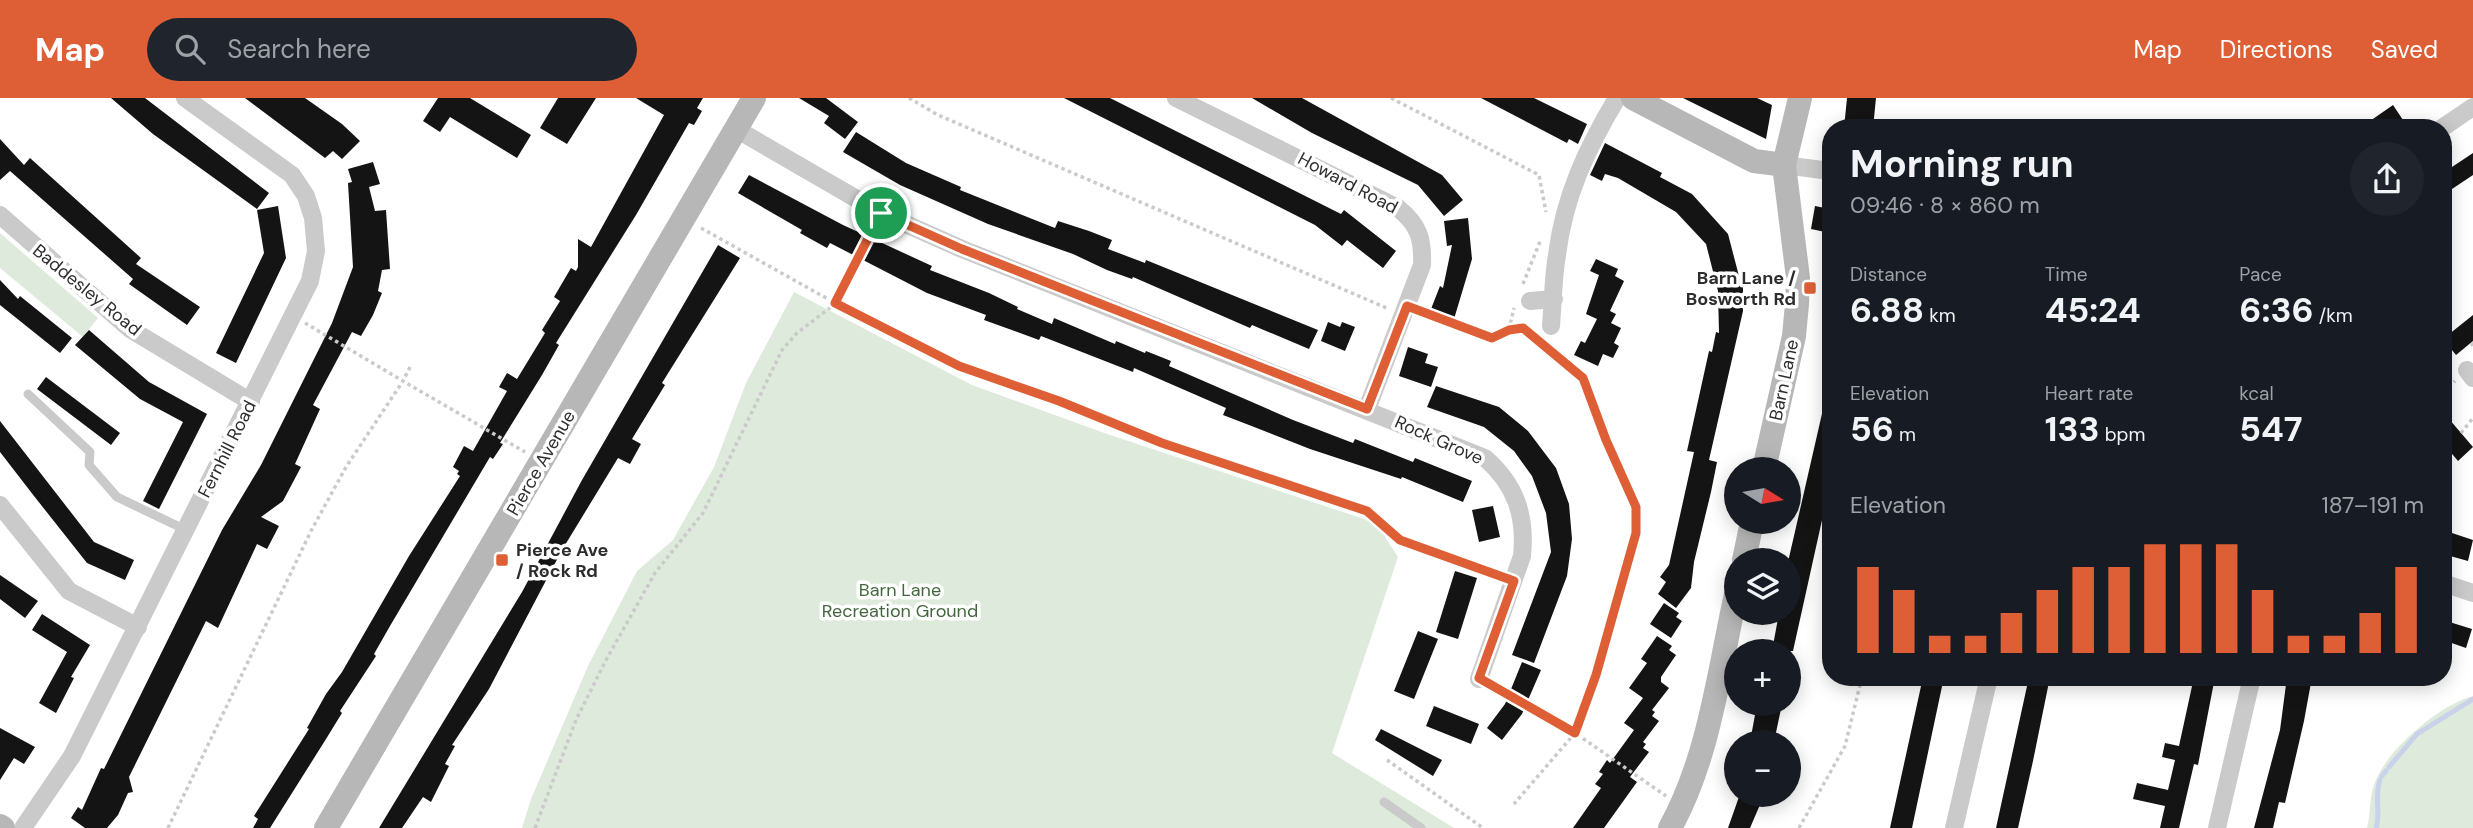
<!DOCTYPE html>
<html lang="en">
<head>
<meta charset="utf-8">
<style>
  body { margin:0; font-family:"DM Sans",sans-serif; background:#20242c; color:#f1f3f6; height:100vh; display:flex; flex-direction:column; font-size:26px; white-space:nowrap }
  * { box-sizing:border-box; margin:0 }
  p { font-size:23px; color:#9ea1a6 }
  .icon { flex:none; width:38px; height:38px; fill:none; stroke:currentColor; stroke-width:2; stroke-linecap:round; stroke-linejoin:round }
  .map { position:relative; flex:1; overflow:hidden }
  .drawer { position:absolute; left:1822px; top:21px; width:630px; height:567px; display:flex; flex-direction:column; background:#171b24; border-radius:28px; box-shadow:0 4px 18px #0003 }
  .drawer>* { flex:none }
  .needle { width:46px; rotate:101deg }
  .fabs { position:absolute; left:1724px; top:359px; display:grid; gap:14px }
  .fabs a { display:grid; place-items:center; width:77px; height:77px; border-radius:50%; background:#171b24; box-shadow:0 4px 18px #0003; font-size:35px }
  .pin { position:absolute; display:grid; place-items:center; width:60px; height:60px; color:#fff; margin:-30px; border:4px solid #fff; border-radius:50%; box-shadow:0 2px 7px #0007 }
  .round { display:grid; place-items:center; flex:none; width:74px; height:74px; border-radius:37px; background:#20242c }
  .headline { display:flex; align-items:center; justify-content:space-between; height:119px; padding:0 28px }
  h1 { font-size:38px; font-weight:700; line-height:52px }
  .metrics { display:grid; grid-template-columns:repeat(3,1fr); gap:10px; height:119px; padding:7px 28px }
  .metrics div { display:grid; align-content:center }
  .metrics b { font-size:35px; font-weight:700 }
  .metrics small { font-size:19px; font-weight:400 }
  .metrics p { font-size:19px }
  .chart { height:196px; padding:14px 28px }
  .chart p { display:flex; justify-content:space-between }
  .chart svg { width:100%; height:126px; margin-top:7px; stroke:#de5f36; stroke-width:6 }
  header { display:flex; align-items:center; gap:42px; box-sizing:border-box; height:98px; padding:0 35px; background:#de5f36; color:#fff }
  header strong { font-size:33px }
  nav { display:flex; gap:38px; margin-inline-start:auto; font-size:24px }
  .search { width:490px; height:63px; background:#20242c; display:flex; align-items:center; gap:18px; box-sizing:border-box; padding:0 24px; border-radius:38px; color:#9ea1a6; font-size:26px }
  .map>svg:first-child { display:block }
  .green { fill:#deeadb }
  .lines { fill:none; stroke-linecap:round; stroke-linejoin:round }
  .stream { stroke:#c8d2ea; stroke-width:5 }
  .building { fill:#141414 }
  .path { stroke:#cacaca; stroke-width:3.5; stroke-dasharray:3.5 3.5; stroke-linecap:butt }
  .lane { stroke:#cacaca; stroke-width:9 }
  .street { stroke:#cacaca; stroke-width:18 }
  .secondary { stroke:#b7b7b7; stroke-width:24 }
  .route-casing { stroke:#fff; stroke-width:14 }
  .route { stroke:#de5f36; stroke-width:9 }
  .poi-dot { fill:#de5f36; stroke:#fff; stroke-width:2.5 }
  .labels { text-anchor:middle; stroke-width:7; stroke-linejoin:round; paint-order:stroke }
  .street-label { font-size:18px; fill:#2d2d2d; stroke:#fff }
  .poi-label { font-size:18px; font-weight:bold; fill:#2d2d2d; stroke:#fff; text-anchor:end }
  .park-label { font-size:18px; fill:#43673d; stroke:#fff }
</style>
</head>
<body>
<header>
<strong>Map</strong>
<div class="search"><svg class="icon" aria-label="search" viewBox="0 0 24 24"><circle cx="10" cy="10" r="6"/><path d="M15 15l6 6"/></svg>Search here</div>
<nav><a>Map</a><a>Directions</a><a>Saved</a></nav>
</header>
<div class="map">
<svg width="2473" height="730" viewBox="0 0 2473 730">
  <rect width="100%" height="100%" fill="#fff"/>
  <path class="green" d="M0 135 98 220 83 239 0 170Z
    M794 194 972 287 1110 337 1376 425 1398 459 1332 655 1454 730H522L531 701 588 568 637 473 673 442 714 369 746 285Z
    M2473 598V730H2367C2371 716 2369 701 2374 687 2385 653 2439 607 2473 598Z"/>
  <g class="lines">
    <path class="stream" d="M2389 669 2417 636 2473 601
      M2382 678 2386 673
      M2376 730C2381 715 2374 699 2380 682"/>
  </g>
  <path class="building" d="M111 0H145L269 95 257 111 153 36Z
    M245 0H305L342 26 360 43 342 61 333 53 325 60Z
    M438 0H470L531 37 517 60 450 19 440 34 423 23Z
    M558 0H596L567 46 540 30Z
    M636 0H703L697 10 702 13 694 27 689 25 636 117 556 245 559 247 542 277 500 345 503 346 493 361 490 359 390 528 374 556 376 558 340 613 342 615 326 641 270 730H253L258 721 254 718 309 631 307 630 326 596 342 574 409 458 460 378 457 376 459 373 453 369 464 348 473 353 507 293 499 289 507 275 517 281 545 235 542 232 560 203 554 199 571 170 576 173 578 169V141L591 149 664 17Z
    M799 0H826L858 24 845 41 824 25 829 18Z
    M1064 0H1110L1341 116 1344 112 1396 153 1383 170 1347 142 1342 148 1315 127Z
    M1252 0H1302L1442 77 1463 102 1444 118 1418 87 1312 35Z
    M1481 0H1534L1587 26 1578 46 1569 41 1567 45Z
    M1683 0H1757L1772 7 1766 41Z
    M1847 0H1876L1873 30H1844Z
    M2393 7 2403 22 2392 30H2360Z
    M856 34 906 65 961 89 960 92 1055 130 1058 123 1089 133 1112 142 1108 151 1145 165 1146 162 1318 232 1309 251 1252 227 1250 230 1133 179 1132 181 1107 172 1073 156 988 126 900 87 843 54Z
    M0 41 24 67 30 60 141 160 136 166 200 209 187 227 129 186 133 181 10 73 0 82Z
    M1605 45 1662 75 1660 79 1692 96 1728 136 1740 182H1743V213L1709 362 1717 364 1711 394 1694 464 1691 490 1676 510 1658 496 1666 484 1660 479 1669 467 1694 354 1687 353 1709 253 1712 254 1716 234 1719 235 1718 193 1706 146 1676 114 1618 80 1605 76 1602 83 1590 77Z
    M2473 55V77L2443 97V75Z
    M373 64 380 86 369 89 375 113 386 112 390 171 382 172 378 193 382 195 373 217 361 238 352 234 313 307 320 311 295 366 301 369 283 403 261 419 279 428 267 451 257 446 218 530 206 523 129 679 133 694 128 695 118 717 107 730H85L71 720 78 709 82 712 101 670 104 671 222 432 261 367 332 225 353 169 348 85 352 84 348 71Z
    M749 77 843 127 932 168 930 172 989 195 1018 209 1017 211 1052 226 1054 220 1115 246 1116 243 1145 255 1146 253 1171 263 1169 268 1293 322 1353 345 1355 341 1413 364 1415 360 1472 383 1463 404 1402 379 1401 381 1310 351 1249 327 1223 317 1226 310 1134 270 1133 274 1041 238 1039 242 1009 231 984 222 986 217 927 195 830 145 827 150 800 135 802 132 738 95Z
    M278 108 286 160 236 265 216 255 264 155 257 112Z
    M1815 108 1830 111V135L1811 131Z
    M1468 120 1472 161 1454 221 1431 211 1440 188 1443 190 1452 147 1447 148 1444 123Z
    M718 147 740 160 662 285 665 287 632 341 641 346 630 366 618 360 562 452 489 591 452 647 455 648 445 666 449 668 431 704 423 699 402 730H379L522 494 582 382Z
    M1596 161 1618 171 1615 178 1624 183 1610 213 1616 216 1611 225 1621 230 1614 245 1619 248 1613 260 1603 256 1598 268 1574 257 1581 243 1585 245 1597 221 1586 216 1599 177 1590 173Z
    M0 182 18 201 20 198 72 240 60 255 0 207Z
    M2473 217V243L2456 257 2443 241Z
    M1328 224 1340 229 1342 224 1355 229 1345 253 1321 243Z
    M89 232 149 284 207 316 159 411 143 403 183 324 140 301 75 247Z
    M1408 249 1428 256 1425 265 1438 269 1431 289 1399 278Z
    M46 279 120 335 111 347 37 291Z
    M1436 288 1499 309 1528 333 1556 370 1569 406 1572 441 1567 478 1534 565 1512 557 1551 454 1546 415 1532 378 1514 353 1484 329 1427 309Z
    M1824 307 1830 308 1828 395 1793 553H1772L1779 515 1788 516V464Z
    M2443 314 2473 349 2458 363 2443 345Z
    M0 323 94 444 134 462 125 482 87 465 34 398 0 354Z
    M1493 408 1500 439 1479 444 1472 412Z
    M2443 432 2473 442 2468 463 2443 456Z
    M1455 473 1477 480 1458 541 1436 534Z
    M0 477 38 503 25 520 0 501Z
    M1664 505 1679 515 1676 519 1682 523 1671 540 1650 526Z
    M42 516 90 547 71 579 74 580 56 615 39 605 67 554 32 532Z
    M2443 522 2472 531 2466 550 2443 542Z
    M1418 533 1438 541 1414 601 1394 593Z
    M1657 538 1672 548 1669 552 1676 557 1661 579V584L1669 590 1652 612 1655 614 1652 618 1659 623 1643 644 1646 646 1643 650 1649 654 1630 679 1637 684 1604 730H1573L1601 690 1595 686 1603 676 1599 674 1607 662 1610 665 1634 632 1624 625 1643 600 1629 590 1647 565 1641 561Z
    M1522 564 1541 572 1522 616 1502 642 1487 630 1505 606Z
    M1923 579H1944L1912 730H1890Z
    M2029 579H2050L2033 663 2018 730H1996Z
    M2194 579H2215L2198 667 2194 666 2179 730H2160L2165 708 2133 701 2137 685 2168 692 2175 662 2162 659 2165 645 2179 648Z
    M2287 579H2312L2304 623 2285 705 2279 704 2273 730H2254L2280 632Z
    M1757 606H1782L1774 644H1750Z
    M1434 608 1479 626 1471 646 1426 628Z
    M0 630 35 649 24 666 14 660 0 682Z
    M1381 631 1442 662 1433 678 1375 642Z
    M1740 696 1762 702 1750 730H1728Z"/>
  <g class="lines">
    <path class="path" d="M909 0 938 17 1389 211
      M1391 0 1539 77 1546 114
      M701 130 835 205 959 268 1162 345 1367 413 1400 442 1499 477
      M1523 186 1541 141
      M1422 214 1492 240 1509 232 1523 230 1583 280 1606 343 1636 409V435L1596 577 1575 635 1514 706
      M305 225 403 283 410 269
      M1509 232 1514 210
      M2471 245 2473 248
      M2443 293 2455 283
      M2461 335 2473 320
      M1492 588 1575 635 1666 698
      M1387 662 1483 730
      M168 730 311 433 346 369 403 283 525 354
      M535 730 576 622 606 562 655 475 703 415 782 252 797 235 839 203 874 129
      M1799 730 1845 648 1862 579"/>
    <path class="lane" d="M28 296 90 354 89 367 117 399 186 432
      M1384 704 1421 730"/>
    <path class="street" d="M1176 0 1398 110C1419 127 1423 141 1422 167L1367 311
      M2442 30 2473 9
      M736 31 881 115 962 151 1485 360C1516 387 1526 418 1522 458L1479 581
      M1784 67 1830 73
      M0 117 130 231 251 304
      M1530 203 1554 201
      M1551 228C1553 204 1553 180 1557 157 1564 99 1587 50 1617 0
      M2467 272 2473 280
      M0 407 69 493 138 529
      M2443 485 2473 495
      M23 730 72 658 310 183 316 153 313 120 306 98 292 77 185 0
      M1954 730 1989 579
      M2217 730 2252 579"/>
    <path class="secondary" d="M1633 0 1754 63 1784 67
      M1764 371 1794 238 1797 206 1798 180 1784 67 1800 0
      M1744 462 1752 424
      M0 728 3 730
      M326 730 754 0
      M1670 730C1709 660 1719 573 1736 496"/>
  </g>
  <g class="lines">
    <g class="route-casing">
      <path id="route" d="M881 115 962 151 1367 311 1407 208 1492 240 1509 232 1523 230 1583 280 1606 342 1636 409V435L1596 577 1575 635 1479 580 1514 483 1400 442 1367 413 1162 345 1059 303 959 268 835 205Z"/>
    </g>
    <use href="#route" class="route"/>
  </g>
  <g class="poi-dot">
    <rect x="1803" y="183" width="14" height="14" rx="3.5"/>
    <rect x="495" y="455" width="14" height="14" rx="3.5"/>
  </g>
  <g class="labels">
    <g class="street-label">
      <text transform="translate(1348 85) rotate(28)" y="6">Howard Road</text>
      <text transform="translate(87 192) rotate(39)" y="6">Baddesley Road</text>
      <text transform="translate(1784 282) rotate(-78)" y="6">Barn Lane</text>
      <text transform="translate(1439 342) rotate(24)" y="6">Rock Grove</text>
      <text transform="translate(227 351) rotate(-63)" y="6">Fernhill Road</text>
      <text transform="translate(541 365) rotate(-60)" y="6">Pierce Avenue</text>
    </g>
    <g class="poi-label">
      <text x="1796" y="186">Barn Lane /<tspan x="1796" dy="21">Bosworth Rd</tspan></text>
      <text x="516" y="458" text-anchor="start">Pierce Ave<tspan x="516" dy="21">/ Rock Rd</tspan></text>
    </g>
    <g class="park-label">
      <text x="900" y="498">Barn Lane<tspan x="900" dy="21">Recreation Ground</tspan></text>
    </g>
  </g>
</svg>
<div class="fabs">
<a><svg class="needle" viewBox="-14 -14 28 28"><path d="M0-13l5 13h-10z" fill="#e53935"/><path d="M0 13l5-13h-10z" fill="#9ea1a6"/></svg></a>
<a><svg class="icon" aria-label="layers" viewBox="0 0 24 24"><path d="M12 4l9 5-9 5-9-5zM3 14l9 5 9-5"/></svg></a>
<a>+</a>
<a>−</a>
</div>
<div class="pin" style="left:881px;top:115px;background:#1e9e55"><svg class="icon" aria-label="arrive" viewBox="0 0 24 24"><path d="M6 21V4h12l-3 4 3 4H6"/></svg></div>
<section class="drawer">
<div class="headline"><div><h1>Morning run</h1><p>09:46 · 8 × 860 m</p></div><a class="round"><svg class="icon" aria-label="share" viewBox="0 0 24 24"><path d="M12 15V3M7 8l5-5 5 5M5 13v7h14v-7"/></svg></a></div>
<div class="metrics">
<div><p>Distance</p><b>6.88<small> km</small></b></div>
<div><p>Time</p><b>45:24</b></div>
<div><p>Pace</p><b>6:36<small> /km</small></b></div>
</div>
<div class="metrics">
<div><p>Elevation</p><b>56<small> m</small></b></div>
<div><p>Heart rate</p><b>133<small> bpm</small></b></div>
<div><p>kcal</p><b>547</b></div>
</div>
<div class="chart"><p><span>Elevation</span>187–191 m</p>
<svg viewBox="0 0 160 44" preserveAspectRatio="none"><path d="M5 44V14M15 44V22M25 44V38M35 44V38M45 44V30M55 44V22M65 44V14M75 44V14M85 44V6M95 44V6M105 44V6M115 44V22M125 44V38M135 44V38M145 44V30M155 44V14"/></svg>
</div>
</section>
</div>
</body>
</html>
